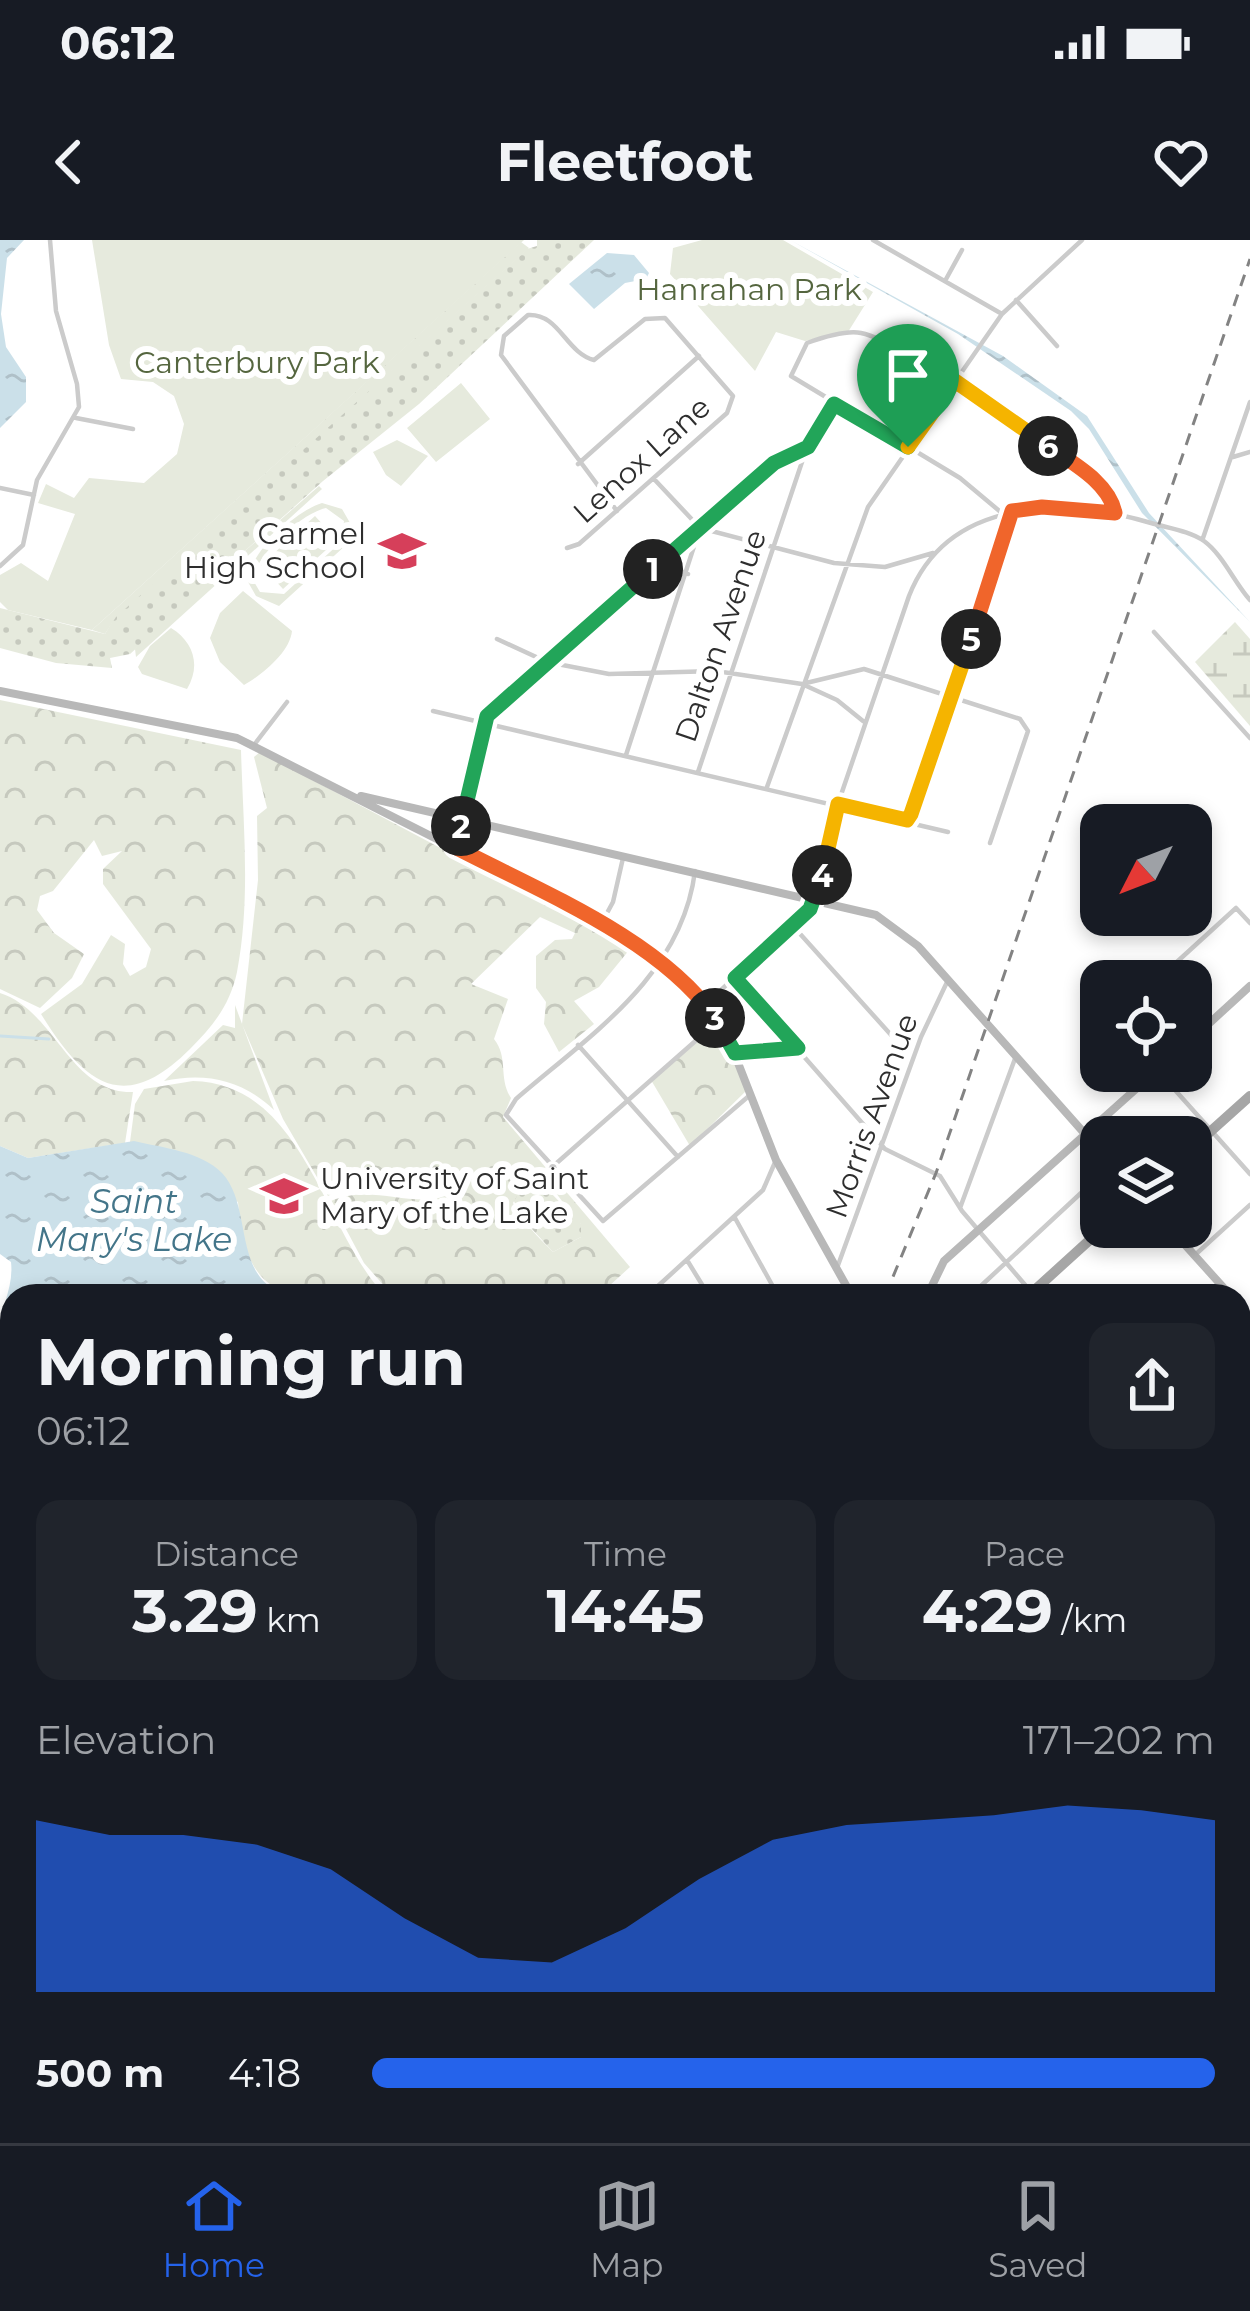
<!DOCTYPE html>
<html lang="en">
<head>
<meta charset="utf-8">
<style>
  body { margin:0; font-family:Montserrat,sans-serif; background:#20242c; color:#f1f3f6; height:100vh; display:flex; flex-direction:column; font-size:45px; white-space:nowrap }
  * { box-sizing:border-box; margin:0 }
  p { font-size:39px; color:#9ea1a6 }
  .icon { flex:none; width:66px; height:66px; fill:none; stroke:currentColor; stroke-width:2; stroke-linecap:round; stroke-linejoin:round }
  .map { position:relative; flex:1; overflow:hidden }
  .sheet { position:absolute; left:0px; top:1044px; width:1251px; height:861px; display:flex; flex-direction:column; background:#171b24; border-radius:36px 36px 0 0; box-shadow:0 6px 18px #0003 }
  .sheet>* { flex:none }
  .needle { width:78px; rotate:228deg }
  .controls { position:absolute; left:1080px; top:564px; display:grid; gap:24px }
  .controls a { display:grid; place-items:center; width:132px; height:132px; border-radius:24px; background:#171b24; box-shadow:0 6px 18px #0003; font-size:60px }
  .pin { position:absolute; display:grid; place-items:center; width:102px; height:102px; color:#fff; margin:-123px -51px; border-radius:50% 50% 50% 0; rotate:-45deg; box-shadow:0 0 12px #0007 }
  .pin .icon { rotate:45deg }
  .km { position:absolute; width:60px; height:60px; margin:-30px; border-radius:50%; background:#222; color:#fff; font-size:33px; line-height:60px; text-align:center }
  .round { display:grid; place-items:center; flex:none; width:126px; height:126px; border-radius:24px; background:#20242c }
  .headline { display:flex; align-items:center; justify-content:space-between; height:204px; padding:0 36px }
  h1 { font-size:66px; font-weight:700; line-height:90px }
  .metrics { display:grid; grid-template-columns:repeat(3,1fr); gap:18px; height:204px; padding:12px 36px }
  .metrics div { display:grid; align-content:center; border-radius:24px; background:#20242c; text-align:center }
  .metrics b { font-size:60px; font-weight:700 }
  .metrics small { font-size:33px; font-weight:400 }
  .metrics p { font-size:33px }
  .chart { height:336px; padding:24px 36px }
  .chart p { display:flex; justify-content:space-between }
  .chart svg { width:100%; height:216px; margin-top:12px; fill:#2563eb; opacity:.7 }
  ul { padding:0 36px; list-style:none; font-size:39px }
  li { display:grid; grid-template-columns:192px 144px 1fr; align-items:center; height:90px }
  li i { height:30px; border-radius:15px; background:#2563eb }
  .status { display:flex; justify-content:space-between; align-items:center; height:84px; padding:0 60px; background:#171b24; direction:ltr }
  .status svg { height:33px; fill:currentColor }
  header { display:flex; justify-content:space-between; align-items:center; height:156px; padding:0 36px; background:#171b24; font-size:54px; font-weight:700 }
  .tab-bar { display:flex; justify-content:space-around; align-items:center; height:168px; border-top:3px solid #363941; background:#171b24; font-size:33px; color:#9ea1a6 }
  .tab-bar a { display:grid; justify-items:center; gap:6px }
  .tab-bar .current { color:#2563eb }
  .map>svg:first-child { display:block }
  .grass { fill:url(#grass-dots) }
  .forest { fill:url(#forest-crowns); fill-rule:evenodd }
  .wetland { fill:url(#wetland-marsh) }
  .park { fill:#e6eadd; fill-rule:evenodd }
  .water { fill:url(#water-ripples) }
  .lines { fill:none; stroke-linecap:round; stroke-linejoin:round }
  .stream { stroke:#cbe0e9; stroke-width:3 }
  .street { stroke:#cbcbcb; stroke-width:4.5 }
  .secondary { stroke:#b8b8b8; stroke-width:8 }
  .primary { stroke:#a6a6a6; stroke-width:10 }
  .rail { stroke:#838383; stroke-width:3; stroke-dasharray:12 9; stroke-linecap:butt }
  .split-1-casing { stroke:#fff; stroke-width:24 }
  .split-2-casing { stroke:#fff; stroke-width:24 }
  .split-3-casing { stroke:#fff; stroke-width:24 }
  .split-4-casing { stroke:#fff; stroke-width:24 }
  .split-5-casing { stroke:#fff; stroke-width:24 }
  .split-6-casing { stroke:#fff; stroke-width:24 }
  .split-7-casing { stroke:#fff; stroke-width:24 }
  .split-1 { stroke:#22a559; stroke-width:15 }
  .split-2 { stroke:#22a559; stroke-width:15 }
  .split-3 { stroke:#f0652b; stroke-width:15 }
  .split-4 { stroke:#22a559; stroke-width:15 }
  .split-5 { stroke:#f5b400; stroke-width:15 }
  .split-6 { stroke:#f0652b; stroke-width:15 }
  .split-7 { stroke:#f5b400; stroke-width:15 }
  .labels { text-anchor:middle; stroke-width:12; stroke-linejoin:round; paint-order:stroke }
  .park-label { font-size:30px; fill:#55663f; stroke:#fff }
  .street-label { font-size:30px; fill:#2e2e2e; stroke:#fff }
  .poi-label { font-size:30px; fill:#2e2e2e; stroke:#fff; text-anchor:end }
  .water-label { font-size:33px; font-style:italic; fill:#437589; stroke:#fff }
</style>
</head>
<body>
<div class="status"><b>06:12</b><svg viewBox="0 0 49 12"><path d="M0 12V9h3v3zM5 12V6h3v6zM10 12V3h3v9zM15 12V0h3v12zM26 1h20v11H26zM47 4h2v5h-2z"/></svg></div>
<header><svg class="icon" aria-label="back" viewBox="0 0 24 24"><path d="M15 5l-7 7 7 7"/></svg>Fleetfoot<svg class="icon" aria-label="heart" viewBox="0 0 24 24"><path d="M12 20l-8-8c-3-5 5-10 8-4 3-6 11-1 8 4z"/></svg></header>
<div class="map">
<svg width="1250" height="1903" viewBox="0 0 1250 1903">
  <defs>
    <pattern id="grass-dots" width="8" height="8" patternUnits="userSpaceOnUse" patternTransform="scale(3)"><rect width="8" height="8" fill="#e6eadd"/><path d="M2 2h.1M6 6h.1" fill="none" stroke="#c6c9be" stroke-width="1.8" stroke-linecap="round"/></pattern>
    <pattern id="forest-crowns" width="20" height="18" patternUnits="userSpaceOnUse" patternTransform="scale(3)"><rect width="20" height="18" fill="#e6eadd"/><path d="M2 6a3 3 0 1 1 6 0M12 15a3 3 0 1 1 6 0" fill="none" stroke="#c6c9be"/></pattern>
    <pattern id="wetland-marsh" width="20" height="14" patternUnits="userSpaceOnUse" patternTransform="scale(3)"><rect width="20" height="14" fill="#e6eadd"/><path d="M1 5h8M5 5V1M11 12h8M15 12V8" fill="none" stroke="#c6c9be"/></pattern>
    <pattern id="water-ripples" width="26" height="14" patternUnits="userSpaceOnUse" patternTransform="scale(3)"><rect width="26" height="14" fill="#cbe0e9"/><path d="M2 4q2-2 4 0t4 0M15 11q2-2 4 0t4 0" fill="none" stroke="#afc0c8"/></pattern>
  </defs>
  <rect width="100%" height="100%" fill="#fff"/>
  <path class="grass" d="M537 0H594L419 164 323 241 130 414 110 418 112 428 56 423 0 408V368L105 394 115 377 527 9 537 6Z
    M531 919 550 941V952L581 984V997L553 1012 521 977 498 925Z"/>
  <path class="forest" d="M521 2 529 8 116 377 105 394 92 390Z
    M319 246 322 249 136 417 135 409 148 396Z
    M0 460 241 510C243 584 251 659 237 732 230 765 213 786 190 809 124 875 85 845 41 774L82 744 111 695 125 704 123 724 130 736 146 727 151 709 103 644V629L122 611 102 616 94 600 53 651 40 656 37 670 54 693 84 714 72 738 40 768 0 749Z
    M260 512 630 709 599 747 574 761 594 784 559 812 544 784 546 762 536 748V716L555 700 572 699 575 693 540 677 471 744 508 759 494 799C509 818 498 838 511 858L503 877 630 1027 598 1056H440L408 1050 393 1056 364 1023 331 961C379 940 428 980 466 943L463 939C419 970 373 930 328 956L283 879 242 784 258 640 257 576 267 568 254 517ZM531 920 565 965V978L581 984V997L553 1012C538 997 523 982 513 963L517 956 499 925 513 928Z
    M0 753C56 771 70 854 133 852L125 903 28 918 0 906Z
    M235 765 274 870C243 840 206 832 164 841L223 785 235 788Z
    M711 788 731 805 748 849 690 906 651 840Z
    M193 841C304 844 322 988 385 1056 296 1056 247 1072 238 962L130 902 135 864 144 849Z
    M0 1311 12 1317V1734L0 1720Z"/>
  <path class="wetland" d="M1235 382 1250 399V486L1195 422Z"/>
  <path class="park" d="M92 0H524L92 390 8 370 0 362V335L21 323 48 341 75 274 38 263 46 244 74 258 89 238 144 243 177 214 184 184 174 156 153 142 121 139 109 105Z
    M702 0H783L873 52 848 92 805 101 776 92 755 131 670 34 673 8Z
    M461 143 490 179 436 222 407 188Z
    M397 200 428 216 401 246 386 235 373 212Z
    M322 263 342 269 357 295 279 366 256 356 248 342C247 314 296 271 322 263ZM326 268 344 281 341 302 284 354 260 352 253 340C255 315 302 273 326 268Z
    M315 276 337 300 283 349 261 325Z
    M243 351 292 391C290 412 262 435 244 445L220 422 210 398 220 373Z
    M171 388C194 402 201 426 187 449L142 434 138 427 150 406Z"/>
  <path class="water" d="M0 0H24L7 18 1 74 6 107 26 137V162L0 188Z
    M790 0 1003 116 1087 176 1149 273 1250 382 1142 273 1089 189 1071 171 958 94Z
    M607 13 634 15 649 33 646 39 625 43 594 69 569 44Z
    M134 901C163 908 200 911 222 933 256 969 228 1051 300 1056H12V1100L0 1093C0 1066 14 1048 11 1022L0 1014V906L28 918Z"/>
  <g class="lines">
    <path class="stream" d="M0 796 49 799
      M509 1056H530
      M1226 1893 1240 1903
      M495 1903 505 1893 517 1903"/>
    <path class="street" d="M873 0 1002 74
      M945 41 962 10
      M1016 60 1057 106
      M76 178 133 189
      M1233 217 1250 212
      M578 224 699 116
      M654 239 700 288 834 323 885 327 933 313
      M0 248 34 255
      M1003 274 960 238 791 136 807 103C821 98 846 90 861 93 904 101 1108 234 1115 273
      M1203 298 1250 162
      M567 308 579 304 727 173 733 156 665 78 645 79 594 120C566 113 559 73 528 75L504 96 501 115 617 271
      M660 322 688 334
      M0 326 23 305 37 240 79 167 77 144 56 71 50 0
      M1154 392 1250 498
      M497 399 547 422 609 434 716 431 802 444 864 429 1020 479 1028 491 990 603
      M802 444 837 460 863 481
      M433 471 948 592
      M254 505 287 462
      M626 515 700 288
      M698 532 805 213 834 164
      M767 547 868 267 1002 74 1082 0
      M907 580 1012 274
      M455 607 489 474 754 239 788 213 808 207
      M695 631C682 736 590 795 516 859L506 875 603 981 750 855
      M600 686 613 662 623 618
      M793 686 892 796
      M735 738 885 909 940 936 962 971 1032 1053
      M1156 741 1236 668 1250 683
      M705 765 814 663 842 552 909 356C948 257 1065 257 1151 283 1168 288 1190 291 1204 301 1223 315 1234 342 1250 360
      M578 805 678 917
      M738 813 798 809
      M1158 831 1250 934
      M551 928 717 782
      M960 968 1016 816
      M735 978 776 1052
      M1196 1014 1250 965
      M687 1020 709 1056
      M837 1028 921 797 948 740
      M647 1056 763 950 776 920
      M970 1056 1081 953
      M1239 1146 1250 1158
      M1239 1187 1250 1177
      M1239 1278 1250 1271
      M1239 1297 1250 1309
      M1239 1385 1250 1398
      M1239 1483 1250 1495
      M1239 1575 1250 1587
      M1239 1602 1250 1592
      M1242 1722 1250 1735
      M1239 1818 1250 1835
      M1239 1841 1250 1834
      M259 1893 268 1903
      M394 1893 398 1903
      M558 1893 565 1903
      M828 1893 840 1903
      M446 1903 457 1893
      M981 1903 986 1893
      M1163 1903 1175 1893"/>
    <path class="secondary" d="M0 451 237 498 512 637 667 726 705 765 731 805 776 920 852 1056
      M361 556 876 675 918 706 1101 912
      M1191 800 1250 746
      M1169 987 1231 1056
      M927 1056 944 1021 1156 831
      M1239 1065 1250 1077
      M1239 1644 1250 1658"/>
    <path class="primary" d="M1191 909 1250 856
      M1028 1056 1104 987
      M82 1903 92 1893
      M94 1903 105 1893"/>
    <path class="rail" d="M885 1056 936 933 1250 19
      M123 1903 133 1893"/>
  </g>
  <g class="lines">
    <g class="split-1-casing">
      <path id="split-1" d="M653 329 774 223 808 207 834 164 908 207"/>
    </g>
    <g class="split-2-casing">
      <path id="split-2" d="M461 586 487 476 653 329"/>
    </g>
    <g class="split-3-casing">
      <path id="split-3" d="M461 586 455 607C539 651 660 699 715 778"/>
    </g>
    <g class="split-4-casing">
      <path id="split-4" d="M715 778 735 813 798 808 735 738 810 669 822 635"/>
    </g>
    <g class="split-5-casing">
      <path id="split-5" d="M822 635 838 564 907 580 911 574 971 399"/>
    </g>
    <g class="split-6-casing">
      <path id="split-6" d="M971 399 1012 271 1042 267 1115 273C1109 242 1072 223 1048 206"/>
    </g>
    <g class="split-7-casing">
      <path id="split-7" d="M908 207 955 141 1048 206"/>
    </g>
    <use href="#split-1" class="split-1"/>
    <use href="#split-2" class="split-2"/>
    <use href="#split-3" class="split-3"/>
    <use href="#split-4" class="split-4"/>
    <use href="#split-5" class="split-5"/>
    <use href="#split-6" class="split-6"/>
    <use href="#split-7" class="split-7"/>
  </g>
  <defs>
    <g id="school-bare" transform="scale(3.6)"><path d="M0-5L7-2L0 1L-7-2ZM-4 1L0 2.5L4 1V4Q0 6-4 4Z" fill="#d63f5a" stroke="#fff" stroke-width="2.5" paint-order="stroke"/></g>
    <g id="university-bare" transform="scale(3.6)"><path d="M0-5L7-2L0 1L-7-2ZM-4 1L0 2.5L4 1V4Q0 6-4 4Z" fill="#d63f5a" stroke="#fff" stroke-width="2.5" paint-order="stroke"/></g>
  </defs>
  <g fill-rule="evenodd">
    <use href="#school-bare" x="402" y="311"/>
    <use href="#university-bare" x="284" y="956"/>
  </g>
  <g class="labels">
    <g class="park-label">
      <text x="749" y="60">Hanrahan Park</text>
      <text x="257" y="133">Canterbury Park</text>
    </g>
    <g class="street-label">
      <text transform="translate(642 220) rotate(-42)" y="10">Lenox Lane</text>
      <text transform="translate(721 396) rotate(-71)" y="10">Dalton Avenue</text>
      <text transform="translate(872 876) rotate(-70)" y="10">Morris Avenue</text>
    </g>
    <g class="poi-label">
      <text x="366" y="304">Carmel<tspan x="366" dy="34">High School</tspan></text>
      <text x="320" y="949" text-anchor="start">University of Saint<tspan x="320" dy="34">Mary of the Lake</tspan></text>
    </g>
    <g class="water-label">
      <text x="134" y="973">Saint<tspan x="134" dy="38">Mary's Lake</tspan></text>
    </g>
  </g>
</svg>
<div class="controls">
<a><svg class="needle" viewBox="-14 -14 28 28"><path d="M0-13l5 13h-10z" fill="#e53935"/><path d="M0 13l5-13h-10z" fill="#9ea1a6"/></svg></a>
<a><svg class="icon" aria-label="locate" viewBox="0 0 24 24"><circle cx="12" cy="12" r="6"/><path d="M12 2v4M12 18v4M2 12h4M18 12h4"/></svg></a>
<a><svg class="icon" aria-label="layers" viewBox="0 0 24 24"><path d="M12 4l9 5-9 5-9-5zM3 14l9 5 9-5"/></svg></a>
</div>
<div class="pin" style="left:908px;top:207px;background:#1e9e55"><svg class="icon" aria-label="arrive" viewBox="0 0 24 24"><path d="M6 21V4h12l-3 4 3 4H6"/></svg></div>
<b class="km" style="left:653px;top:329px">1</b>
<b class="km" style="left:461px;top:586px">2</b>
<b class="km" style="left:715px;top:778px">3</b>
<b class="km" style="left:822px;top:635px">4</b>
<b class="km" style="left:971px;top:399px">5</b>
<b class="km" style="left:1048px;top:206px">6</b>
<section class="sheet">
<div class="headline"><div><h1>Morning run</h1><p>06:12</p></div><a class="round"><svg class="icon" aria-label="share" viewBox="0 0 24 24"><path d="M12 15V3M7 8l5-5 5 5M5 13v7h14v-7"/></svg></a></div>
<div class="metrics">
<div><p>Distance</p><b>3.29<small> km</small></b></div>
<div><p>Time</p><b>14:45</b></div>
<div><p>Pace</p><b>4:29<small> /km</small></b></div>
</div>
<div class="chart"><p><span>Elevation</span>171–202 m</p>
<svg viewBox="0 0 160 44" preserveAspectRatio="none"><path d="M0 44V9L10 12L20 12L30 14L40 19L50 29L60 37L70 38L80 31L90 21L100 13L110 10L120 9L130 8L140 6L150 7L160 9V44z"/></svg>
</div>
<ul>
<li><b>500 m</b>4:18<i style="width:100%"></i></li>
</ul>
</section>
</div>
<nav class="tab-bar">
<a class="current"><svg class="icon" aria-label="home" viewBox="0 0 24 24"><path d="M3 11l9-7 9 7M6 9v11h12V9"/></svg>Home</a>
<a><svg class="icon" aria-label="map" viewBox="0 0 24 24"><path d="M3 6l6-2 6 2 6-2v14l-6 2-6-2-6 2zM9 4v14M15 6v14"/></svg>Map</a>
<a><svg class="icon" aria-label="saved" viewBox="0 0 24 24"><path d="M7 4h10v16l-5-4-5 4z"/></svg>Saved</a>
</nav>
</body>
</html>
